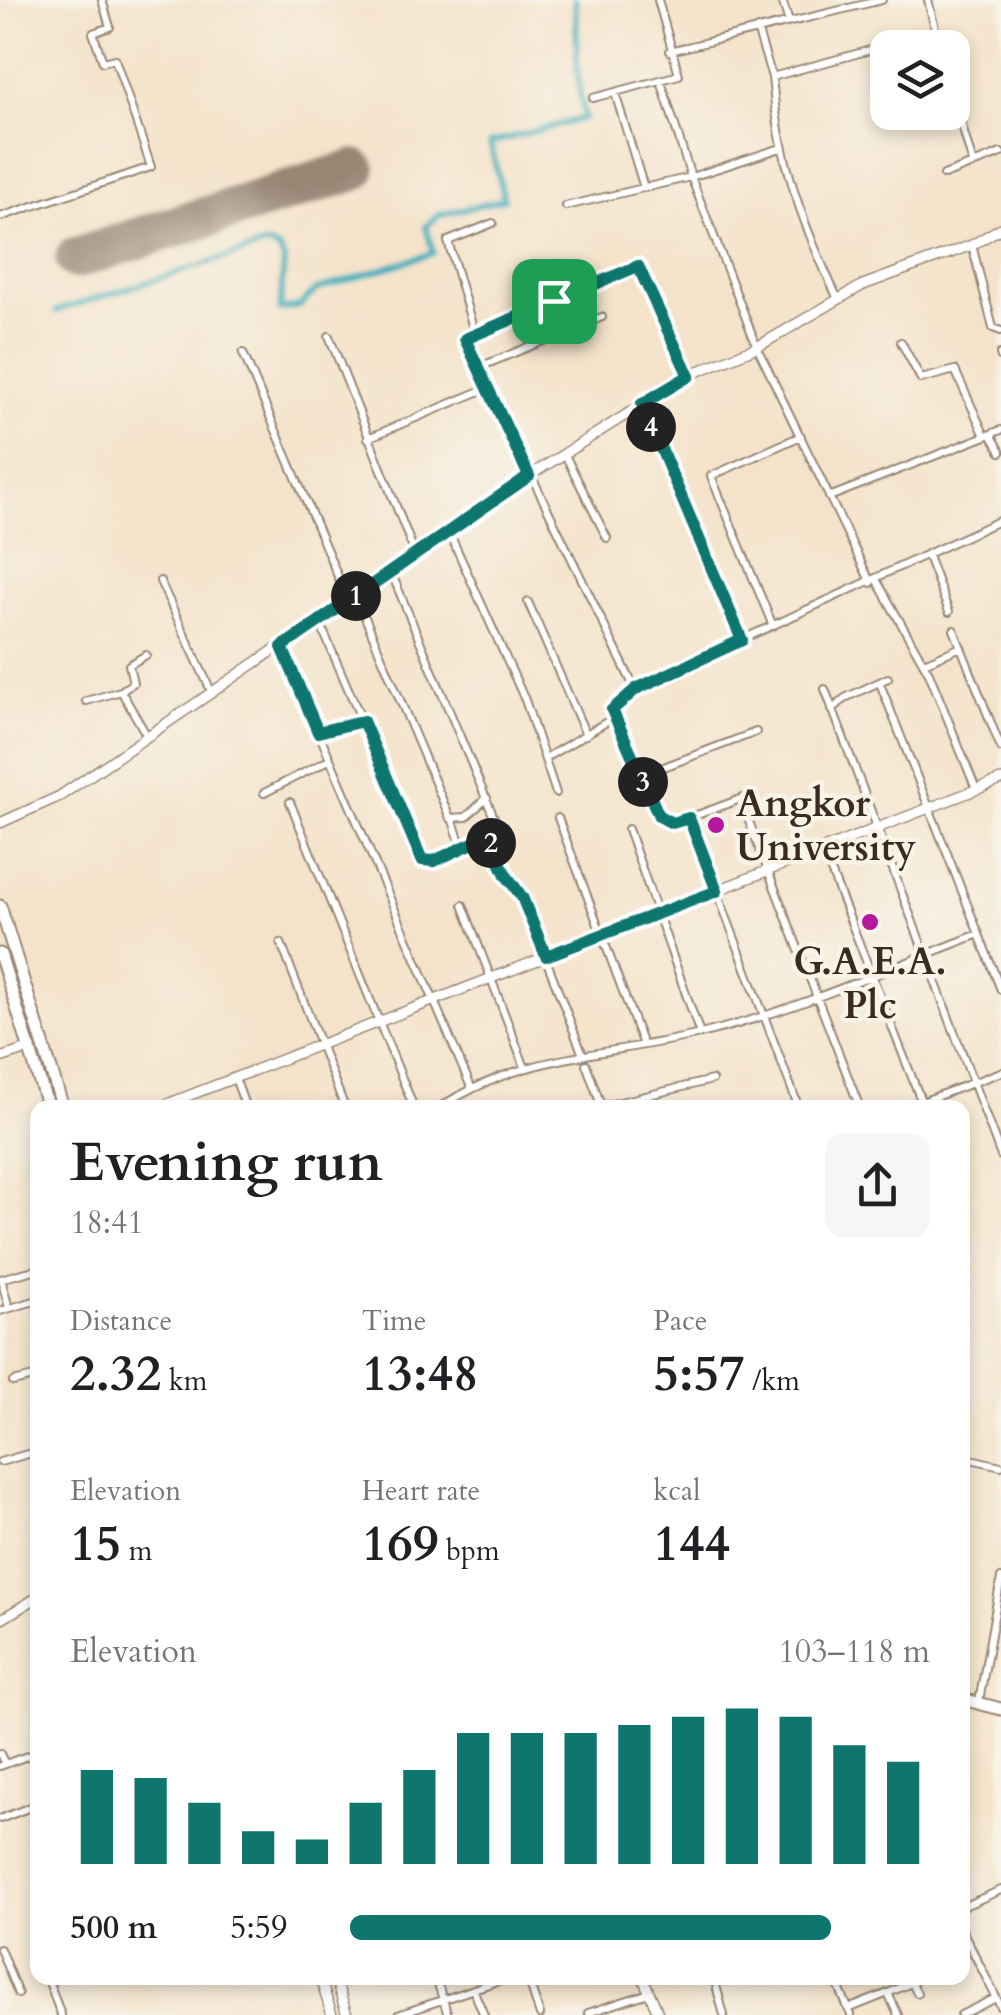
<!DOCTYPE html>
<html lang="en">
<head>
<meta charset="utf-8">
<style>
  body { margin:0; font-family:Cardo,serif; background:#f6f6f6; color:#202124; height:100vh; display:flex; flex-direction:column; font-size:38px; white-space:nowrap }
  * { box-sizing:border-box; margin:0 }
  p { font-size:32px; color:#757577 }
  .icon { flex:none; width:55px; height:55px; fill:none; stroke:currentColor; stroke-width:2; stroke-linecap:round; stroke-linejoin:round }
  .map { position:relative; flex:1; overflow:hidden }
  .details { position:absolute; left:30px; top:1100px; width:940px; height:885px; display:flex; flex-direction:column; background:#fff; border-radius:20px; box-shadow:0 5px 15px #0003 }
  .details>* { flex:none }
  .controls { position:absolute; left:870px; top:30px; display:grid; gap:20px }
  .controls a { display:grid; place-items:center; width:100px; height:100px; border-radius:20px; background:#fff; box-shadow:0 5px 15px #0003; font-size:50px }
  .pin { position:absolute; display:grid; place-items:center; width:85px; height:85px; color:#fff; margin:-42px; border-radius:20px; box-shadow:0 5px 15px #0006 }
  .km { position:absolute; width:50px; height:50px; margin:-25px; border-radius:50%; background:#222; color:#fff; font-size:28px; line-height:50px; text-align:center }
  .round { display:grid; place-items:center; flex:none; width:105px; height:105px; border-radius:20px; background:#f6f6f6 }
  .overview { display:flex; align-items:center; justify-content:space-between; height:170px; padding:0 40px }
  h1 { font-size:55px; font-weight:700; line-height:75px }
  .figures { display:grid; grid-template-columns:repeat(3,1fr); gap:15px; height:170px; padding:10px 40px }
  .figures div { display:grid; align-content:center }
  .figures b { font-size:50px; font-weight:700 }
  .figures small { font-size:28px; font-weight:400 }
  .figures p { font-size:28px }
  .chart { height:280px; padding:20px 40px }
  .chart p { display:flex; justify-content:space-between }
  .chart svg { width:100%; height:180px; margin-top:10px; stroke:#0f766e; stroke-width:6 }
  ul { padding:0 40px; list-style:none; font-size:32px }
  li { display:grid; grid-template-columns:160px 120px 1fr; align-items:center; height:75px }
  li i { height:25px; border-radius:12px; background:#0f766e }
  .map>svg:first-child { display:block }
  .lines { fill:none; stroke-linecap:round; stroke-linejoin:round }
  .canal { stroke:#3faebb; stroke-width:6 }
  .runway { stroke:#988674; stroke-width:42 }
  .street-casing { stroke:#988674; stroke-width:10 }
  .secondary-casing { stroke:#988674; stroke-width:12 }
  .primary-casing { stroke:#988674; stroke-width:12 }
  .highway-casing { stroke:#988674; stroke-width:15 }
  .street { stroke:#fff; stroke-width:6 }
  .secondary { stroke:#fff; stroke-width:9 }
  .primary { stroke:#fff; stroke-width:9 }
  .highway { stroke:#fff; stroke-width:11 }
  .route-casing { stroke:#fff; stroke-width:20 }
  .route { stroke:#0f766e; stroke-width:12 }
  .poi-dot { fill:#b5179e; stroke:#f7f3e8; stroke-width:4 }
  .labels { text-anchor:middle; stroke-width:9; stroke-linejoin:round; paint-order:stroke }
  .poi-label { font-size:38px; font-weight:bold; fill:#3b2a1e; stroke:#f7f3e8; text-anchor:start }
</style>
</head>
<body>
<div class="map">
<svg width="1001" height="2015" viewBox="0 0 1001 2015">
  <rect width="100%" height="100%" fill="#f7f3e8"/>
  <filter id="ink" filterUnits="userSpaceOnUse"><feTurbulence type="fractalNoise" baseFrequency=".01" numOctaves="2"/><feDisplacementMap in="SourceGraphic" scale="20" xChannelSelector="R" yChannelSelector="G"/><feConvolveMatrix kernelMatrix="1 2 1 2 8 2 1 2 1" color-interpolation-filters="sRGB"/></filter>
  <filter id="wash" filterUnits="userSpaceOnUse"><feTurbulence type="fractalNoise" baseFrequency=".0048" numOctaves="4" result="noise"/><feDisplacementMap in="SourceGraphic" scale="40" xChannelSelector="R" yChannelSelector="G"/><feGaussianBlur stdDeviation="2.25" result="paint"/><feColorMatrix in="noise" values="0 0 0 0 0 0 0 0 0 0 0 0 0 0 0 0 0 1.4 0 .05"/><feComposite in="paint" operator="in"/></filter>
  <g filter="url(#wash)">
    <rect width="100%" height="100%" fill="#f4e3ca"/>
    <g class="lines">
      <path class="canal" d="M56 311 266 245 279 249 284 260 280 310 300 306 316 290 433 253 426 226 439 215 504 199 490 143 585 118C573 73 579 46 575 0"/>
      <path class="runway" d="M76 258 355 170"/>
    </g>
  </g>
  <g filter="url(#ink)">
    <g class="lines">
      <g class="street-casing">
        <path id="street" d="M782 0 789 22
          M928 0 940 48
          M757 29 772 77
          M670 51 882 0
          M661 81 691 177 757 347 871 583
          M952 91 973 164 1001 153
          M615 93 644 188
          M593 98 679 75 658 0
          M944 175 973 164
          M566 206 691 177 781 148
          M0 217 151 167 115 59 103 62 93 33 110 27 102 0
          M972 245 993 328 1001 331
          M838 299C803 226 778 158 772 77L936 32
          M475 335 448 241 493 223
          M329 336 415 554
          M901 342 921 379 955 370 985 436
          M243 353 348 600
          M1000 354 1001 357
          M477 368 602 317
          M642 404 742 640
          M991 434 1001 452
          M368 438 485 389
          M564 453 607 538
          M829 497 1001 430
          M449 532 525 700 556 793
          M928 556 949 612
          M391 572 498 827
          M160 581 212 693
          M877 581 929 673 976 789
          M356 596 450 818 466 817 487 798
          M528 602 586 735
          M319 621 422 860 433 861 489 836 505 875 522 897 583 1055
          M773 626 711 476 801 436
          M954 630 1001 748
          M282 647 471 1087
          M146 655 129 665 133 683 121 691 147 736
          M924 663 961 647
          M881 686 1001 990
          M635 689 465 339 638 266 689 375
          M825 689 1001 1156
          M86 701 121 691
          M832 710 845 698 888 678
          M317 732 363 721
          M547 757 615 717
          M640 776 756 732
          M264 793 329 760
          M746 797 689 818 665 821 652 803 613 705 635 689 1001 520
          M290 802 414 1108
          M558 818 643 1045
          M689 818 799 1108
          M748 819 860 1108
          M453 821 462 848
          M628 829 700 1034
          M823 851 924 1108
          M463 905 524 1065
          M281 943 345 1108
          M586 1064 601 1105
          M235 1078 246 1108
          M438 1108C526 1052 603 1057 700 1034 795 1011 887 969 979 934
          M595 1108 712 1080
          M906 1108 1001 1072
          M0 1279 38 1269
          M1 1279 9 1308
          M0 1311 38 1300
          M13 1382 38 1376
          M962 1457 1001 1466
          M0 1462 38 1451
          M979 1702 1001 1578
          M0 1754 5 1764
          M0 1766 38 1752
          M0 1819 38 1804
          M962 1907 1001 1890
          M962 1930 1001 2007
          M0 1949 18 1994
          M436 1978 448 2015
          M528 1978 540 2015
          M714 1978 724 2015
          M835 1978 851 2015
          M909 1978 917 1993
          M50 1985 61 2015
          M473 1989 484 2015
          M888 1993 911 1983
          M848 2009 888 1993 898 2015
          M588 2013 649 1993
          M398 2015 506 1978
          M961 2015 996 1998"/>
      </g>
      <g class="secondary-casing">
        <path id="secondary" d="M0 823 60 796 529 476 689 375 757 347 863 285 972 245 1001 228
          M0 1058 31 1048
          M157 1108 1001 780
          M0 1620 38 1597
          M643 1978 659 2015"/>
      </g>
      <g class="primary-casing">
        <path id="primary" d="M320 1978 332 2015
          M335 1978 347 2015"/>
      </g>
      <g class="highway-casing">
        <path id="highway" d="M0 906 63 1108
          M0 954 48 1108
          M962 1699 1001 1709"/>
      </g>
      <use href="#street" class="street"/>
      <use href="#secondary" class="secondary"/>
      <use href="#primary" class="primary"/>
      <use href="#highway" class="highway"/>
    </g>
  </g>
  <g class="lines" filter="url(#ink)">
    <g class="route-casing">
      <path id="route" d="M638 266 689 376 642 404 742 640 636 689 612 710 659 816 672 823 689 818 717 891 546 956 522 897 506 875 488 836 434 861 422 860 363 721 318 732 282 647 529 476 465 339Z"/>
    </g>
    <use href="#route" class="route"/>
  </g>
  <g class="poi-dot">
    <circle cx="716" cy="825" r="10"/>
    <circle cx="870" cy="922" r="10"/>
  </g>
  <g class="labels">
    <g class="poi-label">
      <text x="736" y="816">Angkor<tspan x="736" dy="44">University</tspan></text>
      <text x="870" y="974" text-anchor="middle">G.A.E.A.<tspan x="870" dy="44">Plc</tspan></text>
    </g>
  </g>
</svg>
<div class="controls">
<a><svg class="icon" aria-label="layers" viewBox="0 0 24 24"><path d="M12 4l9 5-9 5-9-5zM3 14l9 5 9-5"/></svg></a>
</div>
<div class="pin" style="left:554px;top:301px;background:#1e9e55"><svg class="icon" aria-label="arrive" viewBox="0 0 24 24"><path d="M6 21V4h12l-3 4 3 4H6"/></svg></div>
<b class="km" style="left:356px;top:596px">1</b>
<b class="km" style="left:491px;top:843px">2</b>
<b class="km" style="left:643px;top:782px">3</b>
<b class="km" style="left:651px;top:427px">4</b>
<section class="details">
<div class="overview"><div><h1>Evening run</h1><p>18:41</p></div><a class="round"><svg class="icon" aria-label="share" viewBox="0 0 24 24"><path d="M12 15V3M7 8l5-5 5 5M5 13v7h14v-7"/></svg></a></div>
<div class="figures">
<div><p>Distance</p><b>2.32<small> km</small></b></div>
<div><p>Time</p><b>13:48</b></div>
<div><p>Pace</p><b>5:57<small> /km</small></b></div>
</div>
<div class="figures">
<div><p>Elevation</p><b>15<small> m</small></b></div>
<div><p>Heart rate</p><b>169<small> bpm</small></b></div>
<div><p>kcal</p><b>144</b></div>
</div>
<div class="chart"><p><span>Elevation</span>103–118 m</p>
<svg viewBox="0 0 160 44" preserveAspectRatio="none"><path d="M5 44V21M15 44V23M25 44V29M35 44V36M45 44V38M55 44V29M65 44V21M75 44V12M85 44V12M95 44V12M105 44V10M115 44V8M125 44V6M135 44V8M145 44V15M155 44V19"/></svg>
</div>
<ul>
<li><b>500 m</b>5:59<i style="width:83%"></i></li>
</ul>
</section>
</div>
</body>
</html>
